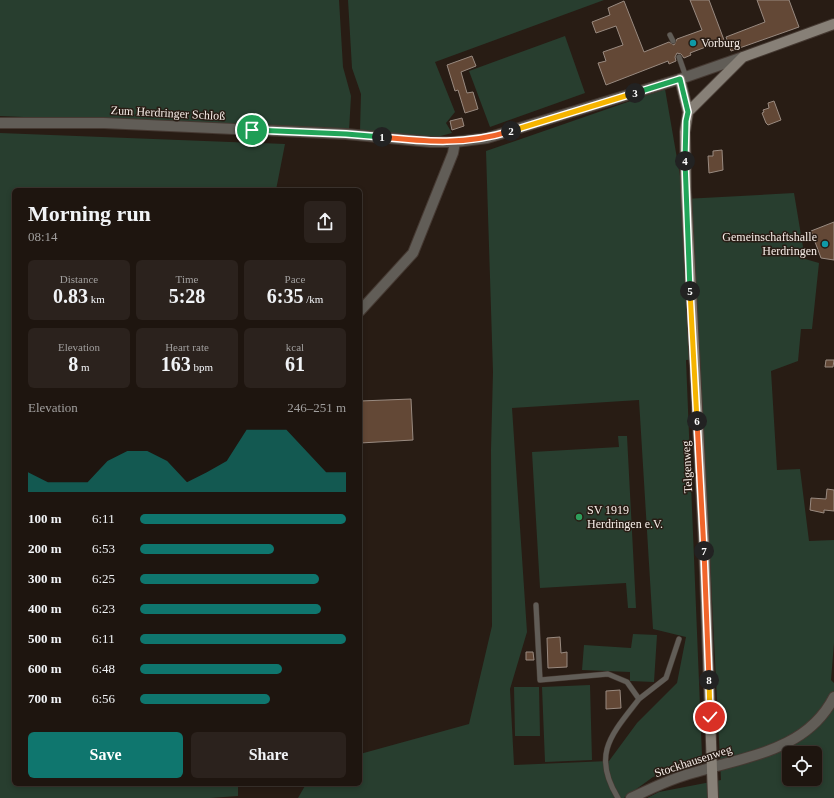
<!DOCTYPE html>
<html lang="en">
<head>
<meta charset="utf-8">
<style>
  body { margin:0; font-family:"Times New Roman",serif; background:#2b221d; color:#f1f3f6; height:100vh; display:flex; flex-direction:column; font-size:15px; white-space:nowrap }
  * { box-sizing:border-box; margin:0 }
  p { font-size:13px; color:#a19f9e }
  .icon { flex:none; width:22px; height:22px; fill:none; stroke:currentColor; stroke-width:2; stroke-linecap:round; stroke-linejoin:round }
  .map { position:relative; flex:1; overflow:hidden }
  .panel { position:absolute; left:12px; top:188px; width:350px; height:598px; display:flex; flex-direction:column; background:#1e150f; border-radius:6px; box-shadow:0 2px 6px #0003,0 0 0 1px #3c342f }
  .panel>* { flex:none }
  .controls { position:absolute; left:782px; top:746px; display:grid; gap:8px }
  .controls a { display:grid; place-items:center; width:40px; height:40px; border-radius:6px; background:#1e150f; box-shadow:0 2px 6px #0003,0 0 0 1px #3c342f; font-size:20px }
  .pin { position:absolute; display:grid; place-items:center; width:34px; height:34px; color:#fff; margin:-17px; border:2px solid #fff; border-radius:50%; box-shadow:0 1px 4px #0007 }
  .km { position:absolute; width:20px; height:20px; margin:-10px; border-radius:50%; background:#222; color:#fff; font-size:11px; line-height:20px; text-align:center }
  .round { display:grid; place-items:center; flex:none; width:42px; height:42px; border-radius:6px; background:#2b221d }
  .head { display:flex; align-items:center; justify-content:space-between; height:68px; padding:0 16px }
  h1 { font-size:22px; font-weight:700; line-height:30px }
  .figures { display:grid; grid-template-columns:repeat(3,1fr); gap:6px; height:68px; padding:4px 16px }
  .figures div { display:grid; align-content:center; border-radius:6px; background:#2b221d; text-align:center }
  .figures b { font-size:20px; font-weight:700 }
  .figures small { font-size:11px; font-weight:400 }
  .figures p { font-size:11px }
  .chart { height:112px; padding:8px 16px }
  .chart p { display:flex; justify-content:space-between }
  .chart svg { width:100%; height:72px; margin-top:4px; fill:#0f766e; opacity:.7 }
  .cta { display:flex; gap:8px; margin-top:auto; padding:8px 16px }
  .cta a { flex:1; height:46px; border-radius:6px; background:#0f766e; color:#fff; font-size:16px; font-weight:700; line-height:46px; text-align:center }
  .cta a+a { background:#2b221d; color:#f1f3f6 }
  ul { padding:0 16px; list-style:none; font-size:13px }
  li { display:grid; grid-template-columns:64px 48px 1fr; align-items:center; height:30px }
  li i { height:10px; border-radius:5px; background:#0f766e }
  .map>svg:first-child { display:block }
  .green { fill:#283e2f; fill-rule:evenodd }
  .building { fill:#634836; stroke:#998a80 }
  .lines { fill:none; stroke-linecap:round; stroke-linejoin:round }
  .service-casing { stroke:#453932; stroke-width:6 }
  .minor-casing { stroke:#453932; stroke-width:12 }
  .tertiary-casing { stroke:#453932; stroke-width:12 }
  .secondary-casing { stroke:#453932; stroke-width:12 }
  .service { stroke:#615d57; stroke-width:5 }
  .minor { stroke:#615d57; stroke-width:10 }
  .tertiary { stroke:#615d57; stroke-width:10 }
  .secondary { stroke:#878077; stroke-width:10 }
  .split-1-casing { stroke:#fff; stroke-width:8 }
  .split-2-casing { stroke:#fff; stroke-width:8 }
  .split-3-casing { stroke:#fff; stroke-width:8 }
  .split-4-casing { stroke:#fff; stroke-width:8 }
  .split-5-casing { stroke:#fff; stroke-width:8 }
  .split-6-casing { stroke:#fff; stroke-width:8 }
  .split-7-casing { stroke:#fff; stroke-width:8 }
  .split-8-casing { stroke:#fff; stroke-width:8 }
  .split-9-casing { stroke:#fff; stroke-width:8 }
  .split-1 { stroke:#22a559; stroke-width:5 }
  .split-2 { stroke:#f0652b; stroke-width:5 }
  .split-3 { stroke:#f5b400; stroke-width:5 }
  .split-4 { stroke:#22a559; stroke-width:5 }
  .split-5 { stroke:#22a559; stroke-width:5 }
  .split-6 { stroke:#f5b400; stroke-width:5 }
  .split-7 { stroke:#f0652b; stroke-width:5 }
  .split-8 { stroke:#f0652b; stroke-width:5 }
  .split-9 { stroke:#f5b400; stroke-width:5 }
  .culture-dot { fill:#0f9aa8; stroke:#281c14; stroke-width:1.5 }
  .leisure-dot { fill:#2e9e5b; stroke:#281c14; stroke-width:1.5 }
  .labels { text-anchor:middle; stroke-width:3; stroke-linejoin:round; paint-order:stroke }
  .poi-label { font-size:12px; fill:#f7eee9; stroke:#281c14; text-anchor:start }
  .street-label { font-size:12px; fill:#f7eee9; stroke:#281c14 }
</style>
</head>
<body>
<div class="map">
<svg width="834" height="798" viewBox="0 0 834 798">
  <rect width="100%" height="100%" fill="#281c14"/>
  <path class="green" d="M0 0H339L343 67 351 96 349 131 0 116Z
    M348 0H604L435 62 455 112 446 123 452 133 433 138 360 131 361 94 352 68Z
    M565 36 585 93 490 127 469 71Z
    M665 89 684 199 794 193 805 259 819 263 812 329H801L798 361 771 371 777 470 800 469 809 541 834 540V643L831 680 834 683V798H647L659 792 721 780 700 359 686 360 702 756 690 766 653 777 624 798H298L306 784H360V754L469 724 492 626 491 450 493 372 486 151ZM639 400 653 629 686 637 677 683 637 723 609 761 514 765 510 689 527 632 512 408ZM789 753H815V779H789Z
    M0 133 285 144 276 190H14V784H238V796L210 798H0Z
    M618 436H627L636 608H628L626 583 540 588 532 452 619 447Z
    M633 634 657 635 654 682 630 681V672L582 670 584 645 631 648Z
    M590 685 592 760 545 762 542 687Z
    M514 687H539L540 736H515Z"/>
  <path class="building" d="M690 0H709L724 40 690 53 691 55 684 58 681 54 677 53 675 57 676 61 669 64 668 61 606 85 598 63 606 61 603 52 623 45 616 26 596 33 592 22 610 15 608 8 624 1 644 52 669 42 674 45 677 39 702 30Z
    M757 0H789L799 27 731 51 726 37 765 22Z
    M472 56 476 66 461 72 467 93 473 92 478 109 465 113 458 90 455 91 447 65Z
    M774 101 781 120 768 125 766 123 762 113 764 112 763 110 769 108 768 103Z
    M462 118 464 126 452 130 450 121Z
    M722 150 723 170 709 173 708 156H713V151Z
    M834 222V260L821 258 811 231Z
    M826 360H834L833 367H825Z
    M411 399 413 440 360 443V401Z
    M827 489 834 490V511L824 510V513L810 510 811 498 826 499Z
    M560 637 561 653 567 652V667L548 668 547 638Z
    M526 652H533L534 660H526Z
    M620 690 621 708 606 709V691Z"/>
  <g class="lines">
    <g class="service-casing">
      <path id="service" d="M670 35 673 41
        M679 57 686 77
        M536 605 540 680 608 674 627 682 639 699C612 734 591 754 618 798
        M639 699 666 678 679 639"/>
    </g>
    <g class="minor-casing">
      <path id="minor" d="M360 311 413 253 453 153 455 142
        M631 798C652 788 673 778 696 772 748 756 807 750 834 697"/>
    </g>
    <g class="tertiary-casing">
      <path id="tertiary" d="M0 123H104L346 134 431 142H455L487 138 680 79 743 57"/>
    </g>
    <g class="secondary-casing">
      <path id="secondary" d="M680 79 688 112 685 132 686 192 704 545 713 798
        M688 112 743 57 834 24"/>
    </g>
    <use href="#service" class="service"/>
    <use href="#minor" class="minor"/>
    <use href="#tertiary" class="tertiary"/>
    <use href="#secondary" class="secondary"/>
  </g>
  <g class="lines">
    <g class="split-1-casing">
      <path id="split-1" d="M252 130 346 134 382 137"/>
    </g>
    <g class="split-2-casing">
      <path id="split-2" d="M382 137C428 142 466 145 511 131"/>
    </g>
    <g class="split-3-casing">
      <path id="split-3" d="M511 131 635 93"/>
    </g>
    <g class="split-4-casing">
      <path id="split-4" d="M635 93 680 79 688 112 686 121 685 161"/>
    </g>
    <g class="split-5-casing">
      <path id="split-5" d="M685 161 690 291"/>
    </g>
    <g class="split-6-casing">
      <path id="split-6" d="M690 291 697 421"/>
    </g>
    <g class="split-7-casing">
      <path id="split-7" d="M697 421 704 551"/>
    </g>
    <g class="split-8-casing">
      <path id="split-8" d="M704 551 709 680"/>
    </g>
    <g class="split-9-casing">
      <path id="split-9" d="M709 680 710 717"/>
    </g>
    <use href="#split-1" class="split-1"/>
    <use href="#split-2" class="split-2"/>
    <use href="#split-3" class="split-3"/>
    <use href="#split-4" class="split-4"/>
    <use href="#split-5" class="split-5"/>
    <use href="#split-6" class="split-6"/>
    <use href="#split-7" class="split-7"/>
    <use href="#split-8" class="split-8"/>
    <use href="#split-9" class="split-9"/>
  </g>
  <g class="culture-dot">
    <circle cx="693" cy="43" r="4"/>
    <circle cx="825" cy="244" r="4"/>
  </g>
  <circle class="leisure-dot" cx="579" cy="517" r="4"/>
  <g class="labels">
    <g class="poi-label">
      <text x="701" y="47">Vorburg</text>
      <text x="817" y="241" text-anchor="end">Gemeinschaftshalle<tspan x="817" dy="14">Herdringen</tspan></text>
      <text x="587" y="514">SV 1919<tspan x="587" dy="14">Herdringen e.V.</tspan></text>
    </g>
    <g class="street-label">
      <text transform="translate(168 113) rotate(3)" y="4">Zum Herdringer Schloß</text>
      <text transform="translate(687 467) rotate(-93)" y="4">Telgenweg</text>
      <text transform="translate(693 761) rotate(-18)" y="4">Stockhausenweg</text>
    </g>
  </g>
</svg>
<div class="controls">
<a><svg class="icon" aria-label="locate" viewBox="0 0 24 24"><circle cx="12" cy="12" r="6"/><path d="M12 2v4M12 18v4M2 12h4M18 12h4"/></svg></a>
</div>
<div class="pin" style="left:252px;top:130px;background:#1e9e55"><svg class="icon" aria-label="arrive" viewBox="0 0 24 24"><path d="M6 21V4h12l-3 4 3 4H6"/></svg></div>
<div class="pin" style="left:710px;top:717px;background:#d93025"><svg class="icon" aria-label="check" viewBox="0 0 24 24"><path d="M5 12l5 5 9-10"/></svg></div>
<b class="km" style="left:382px;top:137px">1</b>
<b class="km" style="left:511px;top:131px">2</b>
<b class="km" style="left:635px;top:93px">3</b>
<b class="km" style="left:685px;top:161px">4</b>
<b class="km" style="left:690px;top:291px">5</b>
<b class="km" style="left:697px;top:421px">6</b>
<b class="km" style="left:704px;top:551px">7</b>
<b class="km" style="left:709px;top:680px">8</b>
<section class="panel">
<div class="head"><div><h1>Morning run</h1><p>08:14</p></div><a class="round"><svg class="icon" aria-label="share" viewBox="0 0 24 24"><path d="M12 15V3M7 8l5-5 5 5M5 13v7h14v-7"/></svg></a></div>
<div class="figures">
<div><p>Distance</p><b>0.83<small> km</small></b></div>
<div><p>Time</p><b>5:28</b></div>
<div><p>Pace</p><b>6:35<small> /km</small></b></div>
</div>
<div class="figures">
<div><p>Elevation</p><b>8<small> m</small></b></div>
<div><p>Heart rate</p><b>163<small> bpm</small></b></div>
<div><p>kcal</p><b>61</b></div>
</div>
<div class="chart"><p><span>Elevation</span>246–251 m</p>
<svg viewBox="0 0 160 44" preserveAspectRatio="none"><path d="M0 44V32L10 38L20 38L30 38L40 25L50 19L60 19L70 25L80 38L90 32L100 25L110 6L120 6L130 6L140 19L150 32L160 32V44z"/></svg>
</div>
<ul>
<li><b>100 m</b>6:11<i style="width:100%"></i></li>
<li><b>200 m</b>6:53<i style="width:65%"></i></li>
<li><b>300 m</b>6:25<i style="width:87%"></i></li>
<li><b>400 m</b>6:23<i style="width:88%"></i></li>
<li><b>500 m</b>6:11<i style="width:100%"></i></li>
<li><b>600 m</b>6:48<i style="width:69%"></i></li>
<li><b>700 m</b>6:56<i style="width:63%"></i></li>
</ul>
<div class="cta"><a>Save</a><a>Share</a></div>
</section>
</div>
</body>
</html>
